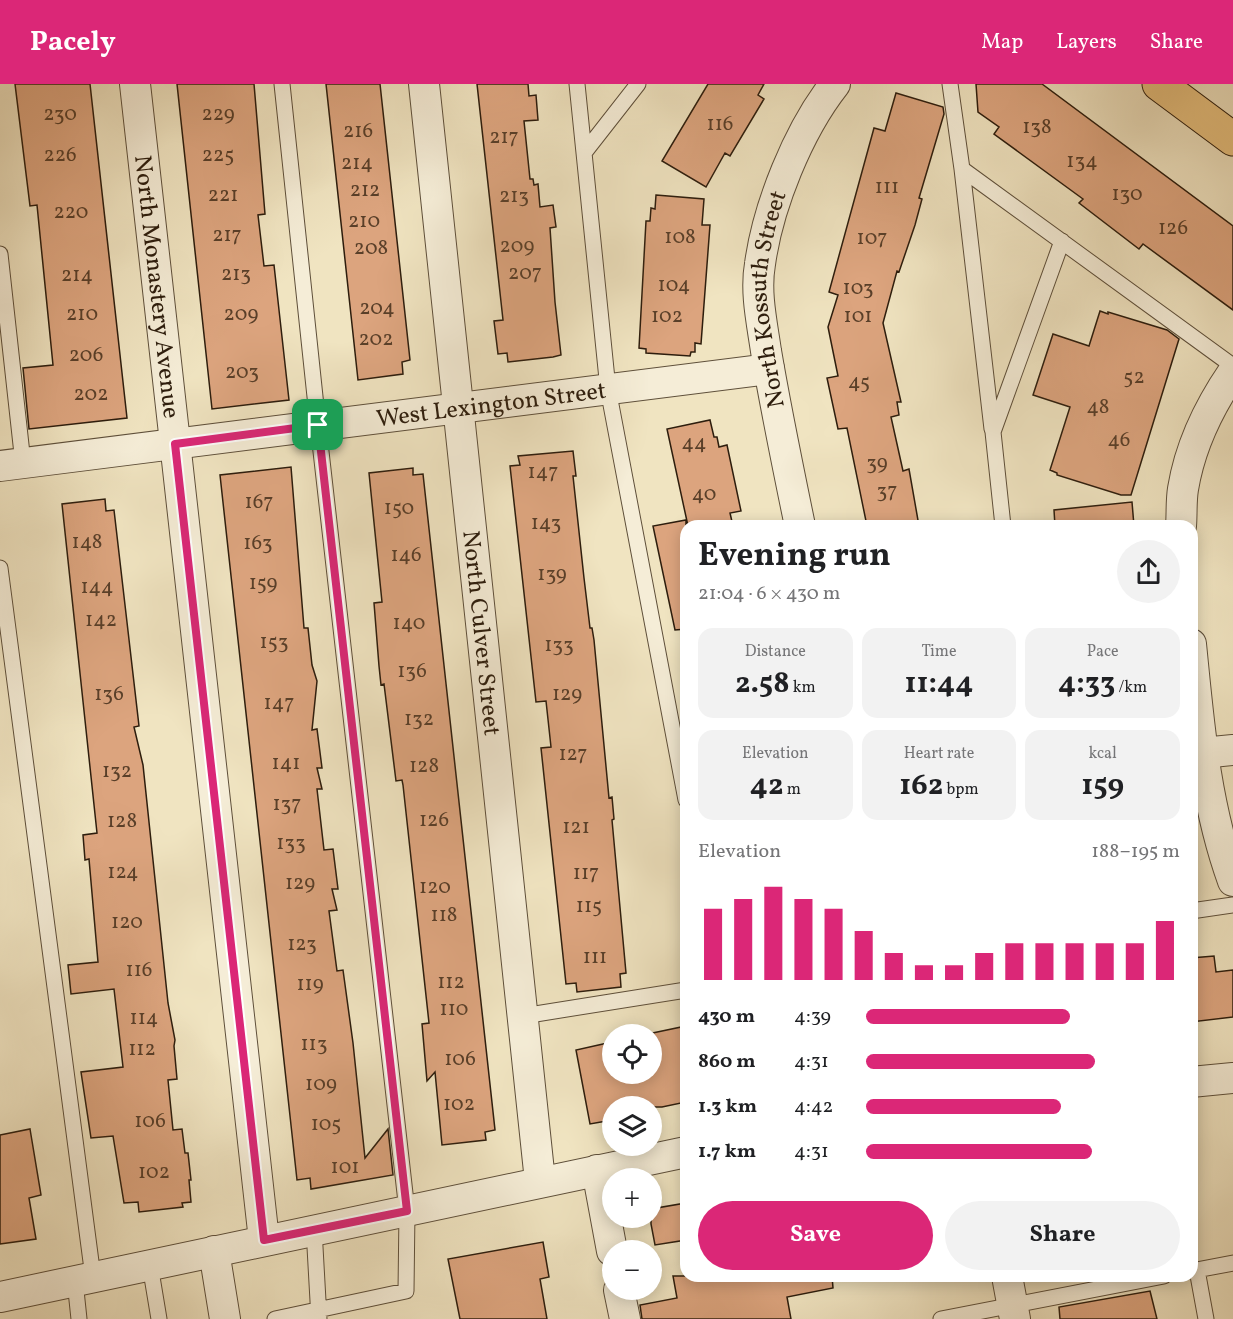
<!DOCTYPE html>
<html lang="en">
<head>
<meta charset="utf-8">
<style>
  body { margin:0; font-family:Vollkorn,serif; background:#f2f2f2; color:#202124; height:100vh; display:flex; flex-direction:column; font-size:22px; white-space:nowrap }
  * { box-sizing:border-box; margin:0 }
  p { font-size:20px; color:#757577 }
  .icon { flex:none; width:33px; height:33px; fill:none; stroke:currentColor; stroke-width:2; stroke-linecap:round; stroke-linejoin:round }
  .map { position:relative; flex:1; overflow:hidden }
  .drawer { position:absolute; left:680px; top:436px; width:518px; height:762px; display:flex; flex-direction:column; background:#fff; border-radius:18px; box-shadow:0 3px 15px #0003 }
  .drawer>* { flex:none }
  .tools { position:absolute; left:602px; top:940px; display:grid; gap:12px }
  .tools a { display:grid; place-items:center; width:60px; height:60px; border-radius:50%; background:#fff; box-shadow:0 3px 15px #0003; font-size:30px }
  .pin { position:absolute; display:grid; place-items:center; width:51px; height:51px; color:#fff; margin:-26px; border-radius:12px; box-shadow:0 3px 9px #0006 }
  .round { display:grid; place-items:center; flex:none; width:63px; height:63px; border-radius:32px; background:#f2f2f2 }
  .summary { display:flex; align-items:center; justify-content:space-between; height:102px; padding:0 18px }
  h1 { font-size:33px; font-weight:700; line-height:45px }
  .stats { display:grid; grid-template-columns:repeat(3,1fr); gap:9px; height:102px; padding:6px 18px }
  .stats div { display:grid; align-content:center; border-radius:15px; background:#f2f2f2; text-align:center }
  .stats b { font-size:30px; font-weight:700 }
  .stats small { font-size:16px; font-weight:400 }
  .stats p { font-size:16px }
  .chart { height:168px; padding:12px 18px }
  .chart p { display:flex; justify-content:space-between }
  .chart svg { width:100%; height:108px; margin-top:6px; stroke:#db2777; stroke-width:6 }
  .cta { display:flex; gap:12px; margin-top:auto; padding:12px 18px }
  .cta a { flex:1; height:69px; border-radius:36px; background:#db2777; color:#fff; font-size:24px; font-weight:700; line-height:69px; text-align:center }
  .cta a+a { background:#f2f2f2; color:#202124 }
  ul { padding:0 18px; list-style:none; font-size:20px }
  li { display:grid; grid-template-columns:96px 72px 1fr; align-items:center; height:45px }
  li i { height:15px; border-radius:8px; background:#db2777 }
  header { display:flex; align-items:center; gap:36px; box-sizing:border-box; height:84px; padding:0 30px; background:#db2777; color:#fff }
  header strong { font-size:28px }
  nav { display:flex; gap:33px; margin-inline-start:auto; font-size:21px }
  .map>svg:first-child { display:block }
  .building { fill:#dca47e; stroke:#2d1d0d; stroke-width:1.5 }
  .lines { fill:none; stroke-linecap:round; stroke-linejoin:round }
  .service-casing { stroke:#5e4f3a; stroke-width:17 }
  .minor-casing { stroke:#5e4f3a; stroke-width:32 }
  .primary-casing { stroke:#2d1d0d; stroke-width:35 }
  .service { stroke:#f5edd7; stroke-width:15 }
  .minor { stroke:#f5edd7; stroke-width:30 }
  .primary { stroke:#e8c280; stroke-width:33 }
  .route-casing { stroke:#fff; stroke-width:12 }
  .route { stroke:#db2777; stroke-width:8 }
  .labels { text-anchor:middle; stroke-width:4.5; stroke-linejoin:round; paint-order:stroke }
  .number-label { font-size:21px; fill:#593f29 }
  .street-label { font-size:24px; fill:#2d1d0d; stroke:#f5edd7 }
</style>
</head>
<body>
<header>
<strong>Pacely</strong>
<nav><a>Map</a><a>Layers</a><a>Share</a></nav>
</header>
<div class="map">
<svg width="1233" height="1235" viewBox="0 0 1233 1235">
  <rect width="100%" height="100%" fill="#f0e4c1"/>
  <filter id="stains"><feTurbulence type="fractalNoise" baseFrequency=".00333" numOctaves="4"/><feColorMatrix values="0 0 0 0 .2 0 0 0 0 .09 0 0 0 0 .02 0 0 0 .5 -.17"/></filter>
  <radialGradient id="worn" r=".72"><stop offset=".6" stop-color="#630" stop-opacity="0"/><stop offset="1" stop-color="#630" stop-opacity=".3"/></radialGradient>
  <path class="building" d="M15 0H90L127 334 29 345 23 284 53 281 37 121 30 122Z
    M177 0H254L265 130 258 131 264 182 274 181 289 316 212 325Z
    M326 0H380L410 276 402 278 403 290 358 296Z
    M477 0H528L529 12 536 11 538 36 524 37 530 95H533L534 101 538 100 540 123 553 121 556 143 550 144 555 218 561 271 553 273 508 278 507 269 498 270 494 237 503 236Z
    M708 0H764L758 11 764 15 730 72 725 69 706 103 662 77Z
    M976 0H1042L1233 142V226L1143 160 1139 165 1079 119 1083 115 994 50 999 43 978 28Z
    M896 9 943 23 944 30 919 114 922 115 915 141 899 188 897 187 883 239 901 318H897L899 331 891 333 903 387 909 385 919 442H867L847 344 838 345 827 294 838 292 828 243 838 211 829 208 874 44 885 47Z
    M656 111 704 115 702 141H710L701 260 695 259V268H691L690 272 646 269V265L639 264 646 137H650L651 124 655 125Z
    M1100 227 1108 230V228L1167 246 1179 255 1131 411H1121L1057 391V389L1050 386 1070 323 1033 311 1053 250 1089 262Z
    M710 336 714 353H717L719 363 727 361 741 427 730 429 733 442H688L667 345Z
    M573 367 576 392H573L584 494 590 544H592L594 556 609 714 612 713 614 735 612 736 626 889 620 890 621 903 577 908 576 899 566 900 541 664 551 663 546 617 536 618 510 382 520 381 518 372Z
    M291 383 304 544H308L312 581 317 597 312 646 317 645 322 684H317L322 705H317L324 766 333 765 338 805H332L337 826 329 827 337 887 343 886 353 959 365 1074 388 1045 393 1091 311 1105 310 1094 297 1096 220 391Z
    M413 384V391L423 390 495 1046 485 1048 486 1056 442 1061 435 988 427 997 422 940 429 939 403 701 402 696 396 697 384 600 381 601 379 582 374 519 382 518 369 389Z
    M105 415 106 427 114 426 139 642 134 643 143 681 168 919 175 956 174 962 177 995 168 996 173 1046 182 1045 185 1069H188L191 1096H189L191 1118 182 1119 183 1123 139 1128 138 1118 124 1119 113 1052 91 1054 81 988 123 983 114 905 71 910 68 881 98 878 89 775 85 776 83 751 97 749 62 420Z
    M1132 418 1134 442H1055L1054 426Z
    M686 436V545L675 546 653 442Z
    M1214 872 1216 888 1233 886V933L1191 938V874Z
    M686 942V1018L662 1023H612V1036L590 1040 576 966 612 958V990H651V951H643Z
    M30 1045 41 1111 29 1114 36 1155 0 1160V1051Z
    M686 1119V1156L655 1161 651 1140V1125Z
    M543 1158 549 1193 540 1195 547 1235H460L448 1175Z
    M673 1192H832L833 1204 787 1213 791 1235H642L640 1221 677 1214Z
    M1150 1207 1157 1235H1060L1059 1223Z"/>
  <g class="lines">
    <g class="service-casing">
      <path id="service" d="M577 0 608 305 686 716
        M950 0 962 85 1233 282
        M584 69 638 0
        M962 85 992 345
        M0 170 23 379
        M1003 442 993 348 1062 157
        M0 484 93 1193
        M1191 827 1233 821
        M523 932 686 906
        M314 1145 319 1235
        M150 1181 159 1235
        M1197 1186 1206 1235
        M1191 1187 1233 1179
        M75 1197 79 1235
        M275 1235 406 1207 407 1127 318 341 282 0
        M941 1235 1164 1192"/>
    </g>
    <g class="minor-casing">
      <g id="minor">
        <path id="s1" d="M135 0 264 1156"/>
        <path id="s2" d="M424 0 540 1097"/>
        <path id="s3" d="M0 382 769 285"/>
        <path id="s4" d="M800 442C788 384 776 326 766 267 762 239 755 208 760 180 768 122 798 47 835 0"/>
        <path d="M1181 442C1182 430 1181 417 1183 405 1190 362 1209 323 1233 288"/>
        <path d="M1191 560C1199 640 1205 720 1233 797"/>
        <path d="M1202 669 1233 666"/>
        <path d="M1191 998 1233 994"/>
        <path d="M597 1086 612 1167"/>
        <path d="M214 1167 225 1235"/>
        <path d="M1007 1192 1015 1235"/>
        <path d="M619 1206 625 1235"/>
        <path d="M0 1213 686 1068"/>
      </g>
    </g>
    <g class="primary-casing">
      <path id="primary" d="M1159 0 1233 55"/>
    </g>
    <use href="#service" class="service"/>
    <use href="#minor" class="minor"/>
    <use href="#primary" class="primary"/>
  </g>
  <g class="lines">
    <g class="route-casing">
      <path id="route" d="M318 341 407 1127 264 1156 175 360Z"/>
    </g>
    <use href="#route" class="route"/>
  </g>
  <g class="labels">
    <g class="number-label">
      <text x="60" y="36">230</text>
      <text x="218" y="36">229</text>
      <text x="720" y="46">116</text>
      <text x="1037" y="49">138</text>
      <text x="358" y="53">216</text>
      <text x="504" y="59">217</text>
      <text x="60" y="77">226</text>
      <text x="218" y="77">225</text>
      <text x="1082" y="83">134</text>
      <text x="357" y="85">214</text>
      <text x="887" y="109">111</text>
      <text x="365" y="112">212</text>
      <text x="1127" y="116">130</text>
      <text x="223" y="117">221</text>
      <text x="514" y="118">213</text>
      <text x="71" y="134">220</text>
      <text x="364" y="143">210</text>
      <text x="1173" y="150">126</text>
      <text x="227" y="157">217</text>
      <text x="680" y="159">108</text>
      <text x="872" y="160">107</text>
      <text x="517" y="168">209</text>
      <text x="371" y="170">208</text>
      <text x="525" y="195">207</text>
      <text x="236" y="196">213</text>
      <text x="77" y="197">214</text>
      <text x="674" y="207">104</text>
      <text x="858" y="210">103</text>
      <text x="377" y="230">204</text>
      <text x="82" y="236">210</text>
      <text x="241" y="236">209</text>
      <text x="667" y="238">102</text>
      <text x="858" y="238">101</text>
      <text x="376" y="261">202</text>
      <text x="86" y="277">206</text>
      <text x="242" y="294">203</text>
      <text x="1134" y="299">52</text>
      <text x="859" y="304">45</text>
      <text x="91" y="316">202</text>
      <text x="1098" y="329">48</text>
      <text x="1119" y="362">46</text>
      <text x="694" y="365">44</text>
      <text x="877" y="385">39</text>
      <text x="543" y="394">147</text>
      <text x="887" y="413">37</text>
      <text x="704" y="416">40</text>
      <text x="259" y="424">167</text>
      <text x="399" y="430">150</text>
      <text x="546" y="445">143</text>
      <text x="87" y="464">148</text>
      <text x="258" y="465">163</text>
      <text x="406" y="477">146</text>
      <text x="552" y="496">139</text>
      <text x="263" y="505">159</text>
      <text x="97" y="509">144</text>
      <text x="101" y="542">142</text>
      <text x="409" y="545">140</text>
      <text x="274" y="564">153</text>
      <text x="559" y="567">133</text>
      <text x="412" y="593">136</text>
      <text x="109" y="616">136</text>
      <text x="567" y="616">129</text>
      <text x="279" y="625">147</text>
      <text x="419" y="641">132</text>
      <text x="573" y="676">127</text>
      <text x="286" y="685">141</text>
      <text x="424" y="688">128</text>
      <text x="117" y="693">132</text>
      <text x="287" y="726">137</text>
      <text x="434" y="742">126</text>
      <text x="122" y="743">128</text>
      <text x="576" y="749">121</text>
      <text x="291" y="765">133</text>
      <text x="123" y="794">124</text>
      <text x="586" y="795">117</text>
      <text x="300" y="805">129</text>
      <text x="435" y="809">120</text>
      <text x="589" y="828">115</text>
      <text x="444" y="837">118</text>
      <text x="127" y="844">120</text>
      <text x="302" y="866">123</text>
      <text x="595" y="879">111</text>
      <text x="139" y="892">116</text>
      <text x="451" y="904">112</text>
      <text x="310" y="906">119</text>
      <text x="454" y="931">110</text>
      <text x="144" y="940">114</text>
      <text x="314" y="966">113</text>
      <text x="142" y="971">112</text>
      <text x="460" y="981">106</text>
      <text x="321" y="1006">109</text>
      <text x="459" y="1026">102</text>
      <text x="150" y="1043">106</text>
      <text x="326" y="1046">105</text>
      <text x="345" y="1089">101</text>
      <text x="154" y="1094">102</text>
    </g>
    <g class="street-label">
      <text dy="8" stroke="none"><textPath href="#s1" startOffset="204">North Monastery Avenue</textPath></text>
      <text dy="8" stroke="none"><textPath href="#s4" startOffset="231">North Kossuth Street</textPath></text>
      <text dy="8" stroke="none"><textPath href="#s3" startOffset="495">West Lexington Street</textPath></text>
      <text dy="8" stroke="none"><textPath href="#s2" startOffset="552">North Culver Street</textPath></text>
    </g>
  </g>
  <rect width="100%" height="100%" filter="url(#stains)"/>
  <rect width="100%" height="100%" fill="url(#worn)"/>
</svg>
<div class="tools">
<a><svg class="icon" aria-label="locate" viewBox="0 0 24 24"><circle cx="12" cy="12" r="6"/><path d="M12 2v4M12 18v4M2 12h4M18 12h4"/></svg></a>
<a><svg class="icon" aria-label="layers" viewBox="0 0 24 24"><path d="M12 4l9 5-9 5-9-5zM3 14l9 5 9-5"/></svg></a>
<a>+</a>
<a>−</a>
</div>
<div class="pin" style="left:318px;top:341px;background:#1e9e55"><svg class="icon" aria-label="arrive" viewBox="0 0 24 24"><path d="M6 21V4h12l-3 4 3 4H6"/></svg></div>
<section class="drawer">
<div class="summary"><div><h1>Evening run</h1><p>21:04 · 6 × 430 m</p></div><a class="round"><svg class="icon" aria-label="share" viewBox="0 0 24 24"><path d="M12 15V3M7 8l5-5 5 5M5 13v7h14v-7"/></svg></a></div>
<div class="stats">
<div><p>Distance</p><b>2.58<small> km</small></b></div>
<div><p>Time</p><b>11:44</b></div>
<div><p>Pace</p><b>4:33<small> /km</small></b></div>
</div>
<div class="stats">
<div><p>Elevation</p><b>42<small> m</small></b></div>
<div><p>Heart rate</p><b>162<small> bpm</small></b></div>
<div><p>kcal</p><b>159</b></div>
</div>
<div class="chart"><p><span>Elevation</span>188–195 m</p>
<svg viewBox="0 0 160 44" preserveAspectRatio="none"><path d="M5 44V15M15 44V11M25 44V6M35 44V11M45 44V15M55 44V24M65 44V33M75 44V38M85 44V38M95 44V33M105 44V29M115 44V29M125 44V29M135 44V29M145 44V29M155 44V20"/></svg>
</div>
<ul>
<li><b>430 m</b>4:39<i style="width:65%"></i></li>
<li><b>860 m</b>4:31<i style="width:73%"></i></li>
<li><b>1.3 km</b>4:42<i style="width:62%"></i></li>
<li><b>1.7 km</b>4:31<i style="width:72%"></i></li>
</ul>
<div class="cta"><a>Save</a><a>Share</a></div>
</section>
</div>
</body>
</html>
